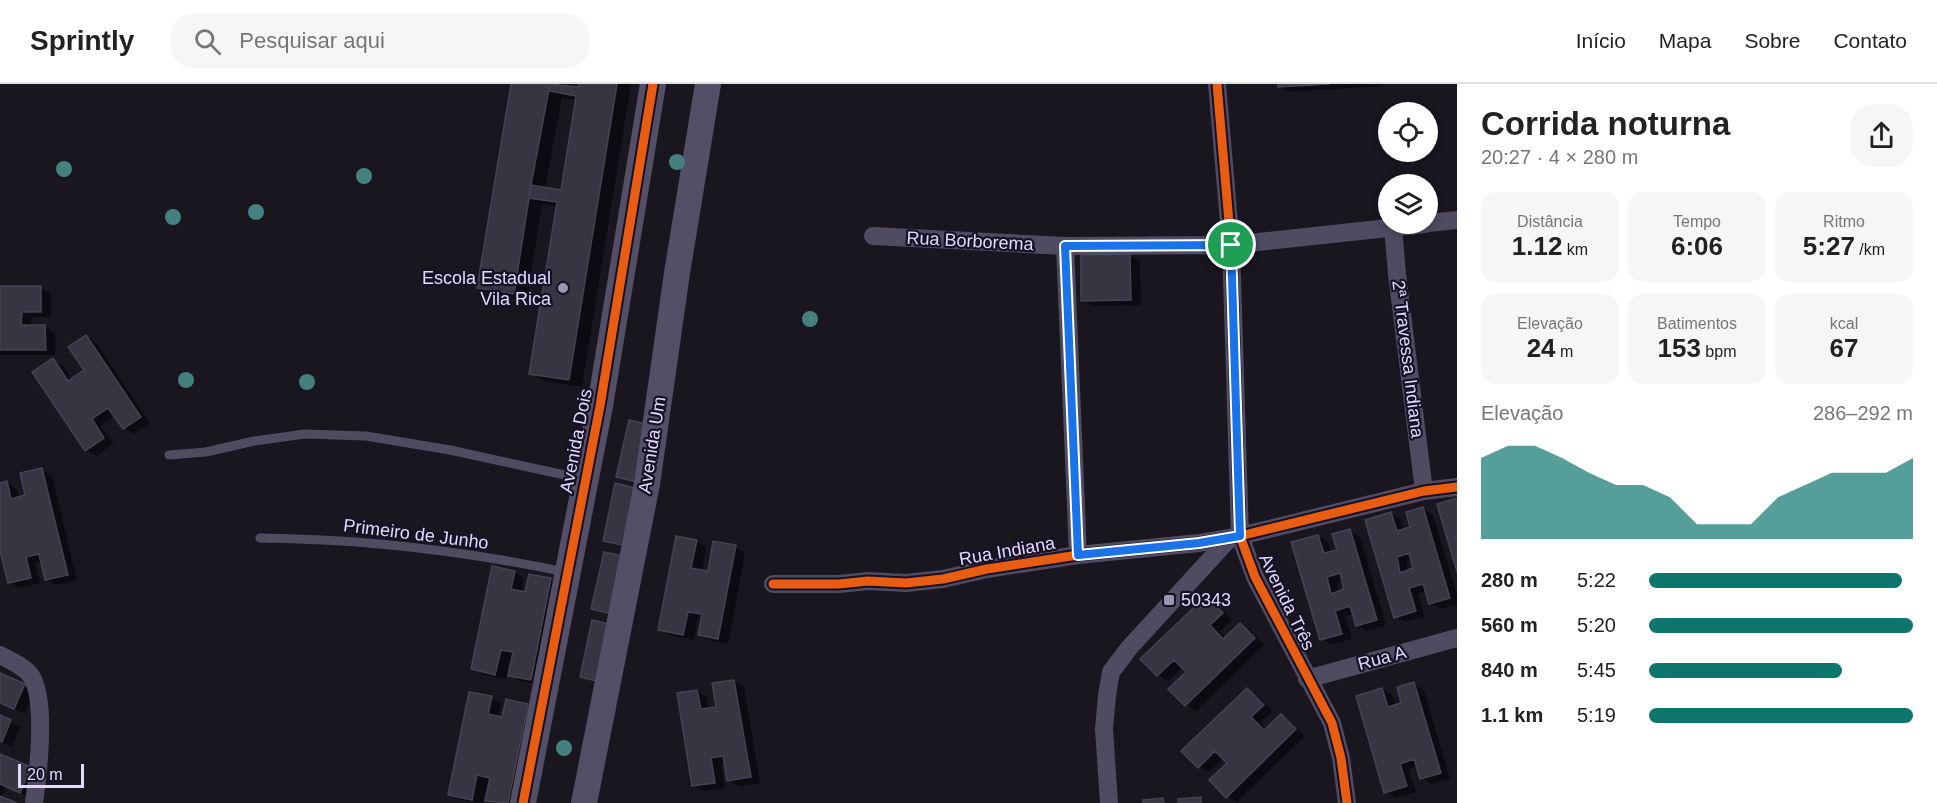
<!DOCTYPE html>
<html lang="pt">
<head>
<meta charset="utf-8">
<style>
  body { margin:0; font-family:Arial,sans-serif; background:#f6f6f6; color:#222; height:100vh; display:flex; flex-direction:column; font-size:22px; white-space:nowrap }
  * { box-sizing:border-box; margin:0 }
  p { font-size:20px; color:#767676 }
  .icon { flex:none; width:33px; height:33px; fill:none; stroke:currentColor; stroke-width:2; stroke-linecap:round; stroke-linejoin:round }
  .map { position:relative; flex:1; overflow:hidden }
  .side { display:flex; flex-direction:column; background:#fff; width:480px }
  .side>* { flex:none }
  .buttons { position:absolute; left:1378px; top:18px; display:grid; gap:12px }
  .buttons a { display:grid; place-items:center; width:60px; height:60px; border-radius:50%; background:#fff; box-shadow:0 3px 9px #0003; font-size:30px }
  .scale { position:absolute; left:18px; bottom:15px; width:66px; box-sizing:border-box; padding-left:6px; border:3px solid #e1d8fc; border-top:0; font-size:16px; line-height:21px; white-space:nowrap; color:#e1d8fc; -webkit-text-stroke:4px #171125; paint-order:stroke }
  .pin { position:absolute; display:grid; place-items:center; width:51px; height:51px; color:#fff; margin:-26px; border:3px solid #fff; border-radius:50%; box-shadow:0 2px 6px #0007 }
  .round { display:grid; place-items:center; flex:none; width:63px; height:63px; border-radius:24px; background:#f6f6f6 }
  .headline { display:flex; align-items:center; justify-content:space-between; height:102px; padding:0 24px }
  h1 { font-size:33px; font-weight:700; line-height:45px }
  .stats { display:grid; grid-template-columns:repeat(3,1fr); gap:9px; height:102px; padding:6px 24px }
  .stats div { display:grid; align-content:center; border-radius:15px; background:#f6f6f6; text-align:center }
  .stats b { font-size:26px; font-weight:700 }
  .stats small { font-size:16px; font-weight:400 }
  .stats p { font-size:16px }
  .chart { height:168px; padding:12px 24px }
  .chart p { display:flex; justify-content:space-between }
  .chart svg { width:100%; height:108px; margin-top:6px; fill:#0f766e; opacity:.7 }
  ul { padding:0 24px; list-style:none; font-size:20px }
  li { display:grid; grid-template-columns:96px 72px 1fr; align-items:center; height:45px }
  li i { height:15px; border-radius:8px; background:#0f766e }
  header { display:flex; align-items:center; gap:36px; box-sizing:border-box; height:84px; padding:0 30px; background:#fff; border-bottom:2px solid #e0e0e0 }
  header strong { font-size:28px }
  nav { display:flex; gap:33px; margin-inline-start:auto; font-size:21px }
  .search { width:420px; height:54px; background:#f6f6f6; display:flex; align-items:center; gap:15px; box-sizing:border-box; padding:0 21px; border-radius:24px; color:#767676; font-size:22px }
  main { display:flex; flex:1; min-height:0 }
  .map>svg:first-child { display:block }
  .shadow { fill:#0007; fill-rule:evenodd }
  .building { fill:#383442; stroke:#474154; stroke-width:1.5; fill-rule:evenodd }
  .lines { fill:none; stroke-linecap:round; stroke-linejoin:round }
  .lane { stroke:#4f4b61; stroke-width:9 }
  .street { stroke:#4f4b61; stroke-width:18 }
  .secondary { stroke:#534f66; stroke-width:26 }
  .cycleway-casing { stroke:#171125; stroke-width:13 }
  .cycleway { stroke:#e95d12; stroke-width:9 }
  .tree { fill:#44817e }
  .route-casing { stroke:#fff; stroke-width:12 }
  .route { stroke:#1a73e8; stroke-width:8 }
  .poi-dot { fill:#9b94af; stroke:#171125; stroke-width:2 }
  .labels { text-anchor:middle; stroke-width:4.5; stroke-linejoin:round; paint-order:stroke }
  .street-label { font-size:18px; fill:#e1d8fc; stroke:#171125 }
  .poi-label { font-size:18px; fill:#e1d8fc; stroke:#171125; text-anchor:end }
</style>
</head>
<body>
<header>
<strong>Sprintly</strong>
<div class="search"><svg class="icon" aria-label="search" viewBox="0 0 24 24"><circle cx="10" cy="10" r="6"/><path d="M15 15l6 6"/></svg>Pesquisar aqui</div>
<nav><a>Início</a><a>Mapa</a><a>Sobre</a><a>Contato</a></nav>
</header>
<main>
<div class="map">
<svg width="1457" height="719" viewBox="0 0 1457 719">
  <rect width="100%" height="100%" fill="#191620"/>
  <path class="shadow" d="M513 0H564V2L579 4 580 0H631L582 303 544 297 531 289 558 123 542 120 527 217 492 211 478 203ZM562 14 577 16 562 107 545 104Z
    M1279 0H1381V2L1289 8 1279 2Z
    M1130 172 1140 177 1141 221 1093 222 1083 216Z
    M0 204H41L51 210V233H31V243H45L55 249V271H0Z
    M86 253 96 259 150 339 134 350 124 344 115 331 101 342 113 360 97 372 87 366 53 276 63 282 72 296 86 287Z
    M42 386 52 392 77 496 56 501 46 495 42 477 35 479 40 499 19 504 9 498 0 460V400L7 399 17 405 19 414 27 413Z
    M1423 425 1433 431 1457 511V520L1441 525 1431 519 1427 507 1418 510 1425 533 1405 538 1395 533 1391 430 1401 436 1404 447 1412 444ZM1413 476 1415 485 1408 488 1406 478Z
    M1350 447 1360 453 1386 541 1367 547 1357 541 1354 530 1345 532 1352 555 1332 561 1321 555 1318 452 1328 458 1331 469 1339 467ZM1343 497 1346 506 1339 509 1337 499Z
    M696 457 706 463 702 488 709 489 735 463 745 469 728 560 709 556 699 551 703 533H698L694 556 670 551 660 545Z
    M514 488 524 494 521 508 526 509 530 492 551 496 561 502 541 601 520 597 510 591 512 578 509 577 506 595 483 591 473 585Z
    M1206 514 1216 520 1232 536 1219 548 1226 554 1240 541 1250 546 1264 561 1196 627 1186 621 1188 588 1183 583 1168 597 1158 591 1142 575Z
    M0 591 34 607 25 630 0 619Z
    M734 597 744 603 760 699 739 702 729 696 726 679 721 680 725 704 704 707 694 701 697 608 707 613 709 625 718 624Z
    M1414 600 1424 606 1450 695 1431 700 1421 694 1418 682 1409 685 1416 708 1396 714 1386 708 1382 605 1392 611 1396 622 1403 620Z
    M1247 606 1257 611 1273 627 1260 639 1267 646 1281 632 1291 638 1305 652 1237 718 1227 712 1229 679 1224 674 1209 688 1199 682Z
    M491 614 501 620 498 634H503L507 617 528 621 538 627 519 719H491L486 716 491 697 488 696 483 719 460 716 450 710Z
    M0 633 20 643 12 663 0 657Z
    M0 671 41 690 31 713 6 702 1 714 13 719H0Z"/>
  <path class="building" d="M511 0H550L531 101 514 210 477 204Z
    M550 0 578 3 579 0H617L569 296 529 290 557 118 529 114 531 101 561 106 576 12 549 7Z
    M1278 0H1330L1278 3Z
    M1130 170 1131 216 1081 217V171Z
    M0 202H41V228H22L21 241H45L46 266H0Z
    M86 251 141 333 123 345 108 324 92 335 104 354 85 367 32 288 53 274 68 297 84 286 68 263Z
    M629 336 654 342 641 399 616 393Z
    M42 384 68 491 45 496 39 470 26 473 31 494 8 499 0 467V399L7 397 11 415 25 411 20 389Z
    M615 399 640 405 627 462 603 457Z
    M1457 414V488L1437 420Z
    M1423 423 1450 514 1429 520 1423 500 1409 504 1416 527 1394 534 1365 436 1391 428 1397 447 1410 443 1406 428ZM1409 469 1413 484 1400 489 1397 473Z
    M1350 445 1377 536 1356 542 1350 522 1335 527 1342 550 1320 556 1291 458 1318 451 1324 469 1337 466 1332 450ZM1340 489 1344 505 1331 510 1327 493Z
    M676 452 697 456 691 484 708 487 713 457 736 461 718 555 698 551 702 530 688 528 683 551 658 546Z
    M604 468 629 473 616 531 591 525Z
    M492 482 515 487 511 505 525 508 529 490 551 494 531 596 508 592 513 568 501 566 495 591 471 585Z
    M1206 512 1223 529 1210 541 1223 555 1240 539 1255 554 1185 622 1168 605 1186 588 1174 576 1157 592 1140 575Z
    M592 536 617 542 604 599 580 593Z
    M0 589 25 600 14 625 0 619Z
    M734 596 751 693 727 697 723 672 711 674 715 699 692 702 677 609 697 606 701 625 716 623 712 599Z
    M1414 598 1441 689 1420 695 1414 675 1400 680 1407 702 1384 709 1356 612 1382 604 1388 623 1401 619 1397 603Z
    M1247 604 1264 621 1251 633 1264 646 1281 630 1296 645 1226 714 1209 696 1227 679 1215 667 1198 684 1181 667Z
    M469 608 492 612 488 630 502 633 506 615 528 620 508 719 485 717 490 694 477 691 472 716 448 711Z
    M0 631 11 636 2 658 0 657Z
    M0 670 31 683 20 709 0 700Z
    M0 712 17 719H0Z
    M1201 713V719H1178V715Z
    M1163 714 1164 719H1143V716Z"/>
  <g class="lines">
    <path class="lane" d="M169 371 206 368 254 357 305 350 366 352 450 366 583 395
      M260 454C362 455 465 467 565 488"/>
    <path class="street" d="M1217 0 1231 161 1240 452 1255 493 1332 639 1341 674 1347 719
      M1428 139 1457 136
      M1393 143 1397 190 1424 407
      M873 152 1065 162 1231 161 1425 140
      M1065 162 1078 471
      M773 500H839L868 497 906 499 943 495 987 485 1078 471 1199 459 1240 452 1424 407 1457 403
      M0 571C11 577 24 582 31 592 47 615 38 691 34 719
      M1307 595 1457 554
      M1109 719 1104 645 1107 611 1111 588 1129 564 1229 455"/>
    <path class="secondary" d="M523 719 600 322 653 0
      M584 719 647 400 677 189 708 0"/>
    <g class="cycleway-casing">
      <path id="cycleway" d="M1217 0 1231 161 1240 452 1255 493 1332 639 1341 674 1347 719
        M773 500H839L868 497 906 499 943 495 987 485 1078 471 1199 459 1240 452 1424 407 1457 403
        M523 719 600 322 653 0"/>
    </g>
    <use href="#cycleway" class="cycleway"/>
  </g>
  <g class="tree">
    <circle cx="677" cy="78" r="8"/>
    <circle cx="64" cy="85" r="8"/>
    <circle cx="364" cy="92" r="8"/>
    <circle cx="256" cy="128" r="8"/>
    <circle cx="173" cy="133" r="8"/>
    <circle cx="810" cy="235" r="8"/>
    <circle cx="186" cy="296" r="8"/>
    <circle cx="307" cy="298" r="8"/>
    <circle cx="564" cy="664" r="8"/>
  </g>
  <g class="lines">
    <g class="route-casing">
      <path id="route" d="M1231 161 1240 452 1199 459 1078 471 1065 162Z"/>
    </g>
    <use href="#route" class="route"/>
  </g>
  <g class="poi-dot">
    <circle cx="563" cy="204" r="6"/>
    <rect x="1163" y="510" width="12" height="12" rx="3"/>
  </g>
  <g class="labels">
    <g class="street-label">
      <text transform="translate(970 157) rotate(3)" y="6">Rua Borborema</text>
      <text transform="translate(1408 275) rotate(83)" y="6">2ª Travessa Indiana</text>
      <text transform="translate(576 357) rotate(-79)" y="6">Avenida Dois</text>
      <text transform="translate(652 361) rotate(-81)" y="6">Avenida Um</text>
      <text transform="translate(416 450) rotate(7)" y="6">Primeiro de Junho</text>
      <text transform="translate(1007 467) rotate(-10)" y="6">Rua Indiana</text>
      <text transform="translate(1287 518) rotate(64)" y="6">Avenida Três</text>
      <text transform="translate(1382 574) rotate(-15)" y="6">Rua A</text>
    </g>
    <g class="poi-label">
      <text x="551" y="200">Escola Estadual<tspan x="551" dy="21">Vila Rica</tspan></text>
      <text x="1181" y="522" text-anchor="start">50343</text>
    </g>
  </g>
</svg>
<div class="buttons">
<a><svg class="icon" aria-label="locate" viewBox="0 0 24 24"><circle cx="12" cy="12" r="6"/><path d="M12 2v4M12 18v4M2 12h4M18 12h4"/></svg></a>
<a><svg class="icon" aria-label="layers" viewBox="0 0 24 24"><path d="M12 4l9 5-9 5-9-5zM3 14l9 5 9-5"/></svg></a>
</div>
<div class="scale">20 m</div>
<div class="pin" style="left:1231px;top:161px;background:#1e9e55"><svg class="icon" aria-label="arrive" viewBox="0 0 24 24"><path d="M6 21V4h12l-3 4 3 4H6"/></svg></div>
</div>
<section class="side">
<div class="headline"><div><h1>Corrida noturna</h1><p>20:27 · 4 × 280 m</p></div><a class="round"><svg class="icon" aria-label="share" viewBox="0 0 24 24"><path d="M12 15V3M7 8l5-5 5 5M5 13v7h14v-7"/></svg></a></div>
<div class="stats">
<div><p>Distância</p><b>1.12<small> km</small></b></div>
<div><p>Tempo</p><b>6:06</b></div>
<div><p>Ritmo</p><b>5:27<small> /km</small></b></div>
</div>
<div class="stats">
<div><p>Elevação</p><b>24<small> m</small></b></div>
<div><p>Batimentos</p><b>153<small> bpm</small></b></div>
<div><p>kcal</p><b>67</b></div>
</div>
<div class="chart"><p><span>Elevação</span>286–292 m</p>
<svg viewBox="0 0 160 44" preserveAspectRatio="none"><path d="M0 44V11L10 6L20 6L30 11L40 17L50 22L60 22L70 27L80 38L90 38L100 38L110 27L120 22L130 17L140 17L150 17L160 11V44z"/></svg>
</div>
<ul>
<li><b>280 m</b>5:22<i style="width:96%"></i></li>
<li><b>560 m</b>5:20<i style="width:100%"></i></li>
<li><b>840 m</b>5:45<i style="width:73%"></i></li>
<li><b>1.1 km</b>5:19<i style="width:100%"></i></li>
</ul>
</section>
</main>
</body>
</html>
